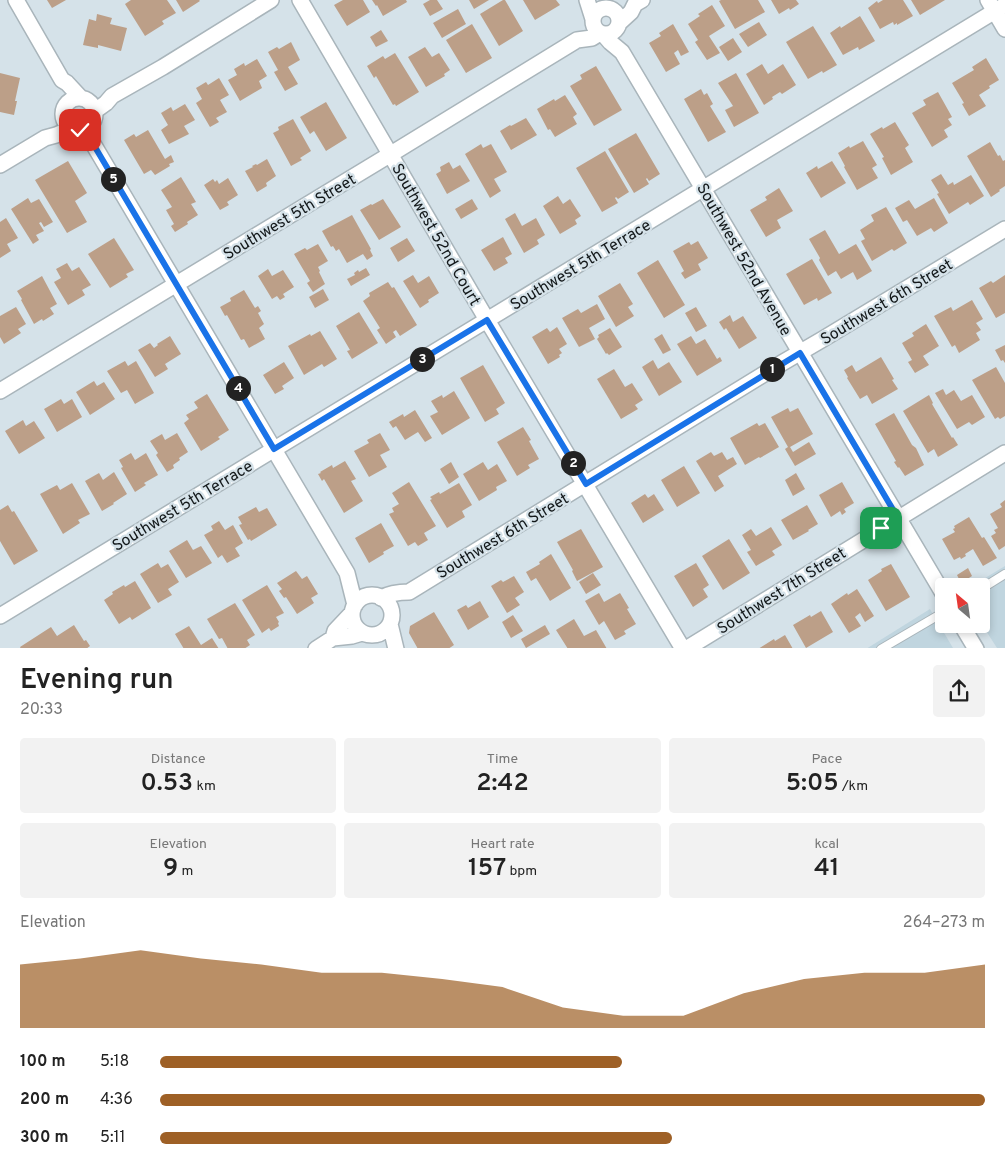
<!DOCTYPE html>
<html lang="en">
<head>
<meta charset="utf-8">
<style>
  body { margin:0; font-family:Overpass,sans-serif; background:#f2f2f2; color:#222; height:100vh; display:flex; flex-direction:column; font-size:19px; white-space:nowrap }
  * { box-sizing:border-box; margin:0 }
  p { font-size:16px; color:#767676 }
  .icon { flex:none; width:28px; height:28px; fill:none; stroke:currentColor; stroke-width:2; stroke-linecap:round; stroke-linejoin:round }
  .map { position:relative; height:648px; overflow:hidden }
  .details { display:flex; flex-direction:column; background:#fff; flex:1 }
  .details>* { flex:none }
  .needle { width:32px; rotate:331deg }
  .controls { position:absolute; left:935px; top:578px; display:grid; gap:10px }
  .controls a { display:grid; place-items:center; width:55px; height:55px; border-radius:5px; background:#fff; box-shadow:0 2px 8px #0003; font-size:25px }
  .pin { position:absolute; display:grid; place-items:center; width:42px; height:42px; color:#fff; margin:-21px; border-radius:10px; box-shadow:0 2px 8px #0006 }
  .km { position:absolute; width:25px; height:25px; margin:-12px; border-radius:50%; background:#222; color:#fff; font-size:14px; line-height:25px; text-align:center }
  .round { display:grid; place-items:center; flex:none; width:52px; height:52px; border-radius:5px; background:#f2f2f2 }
  .headline { display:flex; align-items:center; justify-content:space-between; height:85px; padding:0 20px }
  h1 { font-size:28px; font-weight:600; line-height:38px }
  .figures { display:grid; grid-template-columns:repeat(3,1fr); gap:8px; height:85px; padding:5px 20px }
  .figures div { display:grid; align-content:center; border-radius:5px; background:#f2f2f2; text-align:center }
  .figures b { font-size:25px; font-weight:600 }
  .figures small { font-size:14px; font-weight:400 }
  .figures p { font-size:14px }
  .chart { height:140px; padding:10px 20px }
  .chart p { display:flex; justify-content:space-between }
  .chart svg { width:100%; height:90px; margin-top:5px; fill:#9e6026; opacity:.7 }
  ul { padding:0 20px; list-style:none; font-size:16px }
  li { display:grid; grid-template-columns:80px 60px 1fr; align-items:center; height:38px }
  li i { height:12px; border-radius:6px; background:#9e6026 }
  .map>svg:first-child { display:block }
  .built { fill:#c0d5df }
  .building { fill:#bc9f88 }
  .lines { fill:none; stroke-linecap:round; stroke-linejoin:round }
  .lane-casing { stroke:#a9b5bb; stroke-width:10 }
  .street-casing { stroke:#a9b5bb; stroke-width:18 }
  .lane { stroke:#fff; stroke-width:8 }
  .street { stroke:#fff; stroke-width:15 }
  .route-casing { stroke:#fff; stroke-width:10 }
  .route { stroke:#1a73e8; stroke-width:6 }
  .labels { text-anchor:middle; stroke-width:4.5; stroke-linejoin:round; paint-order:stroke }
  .street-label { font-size:16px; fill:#13181a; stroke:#d5e2e9 }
</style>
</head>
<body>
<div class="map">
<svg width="1005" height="649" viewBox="0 0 1005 649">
  <rect width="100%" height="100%" fill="#d5e2e9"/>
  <path class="built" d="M1005 566V648H997L981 623V586H972Z
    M930 609 953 648 866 649Z"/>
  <path class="building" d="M47 0H66L52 8Z
    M131 0H167L176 13 162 21 164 24 145 36 125 4Z
    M176 0H199L200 1 183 12Z
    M343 0H363L370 12 347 26 334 5Z
    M372 0H406L407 2 383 16 377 5 376 6Z
    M430 0H437L443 9 430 16 423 4Z
    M469 0H489L474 9Z
    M503 0H505L523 31 499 46 480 14Z
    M523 0H556L560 5 535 20Z
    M721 0H758L765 12 735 29 719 1Z
    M771 0H796L799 4 790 10 789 8 779 14Z
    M883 0H903L913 16 897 25V23L894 25 893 22 880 29 868 8 877 1 878 3Z
    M911 0H945L920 15Z
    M712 5 725 26 709 36 720 53 707 60 695 42 698 40 688 24 700 16 698 14Z
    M458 9 466 24 442 38 433 23Z
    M97 14 112 18 110 24 127 28 121 51 98 45V48L83 45 89 19 96 21Z
    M860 16 875 41 859 50 858 47 843 55 830 33 840 26 841 28Z
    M759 22 767 35 748 47 739 34Z
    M472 24 492 58 466 73 446 40Z
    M673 24 689 52 681 56 678 50 674 53 680 64 666 72 649 43 661 36 659 33Z
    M813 26 837 65 823 73 822 71 808 79 786 42Z
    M381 30 388 41 376 47 370 37Z
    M733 38 742 52 728 61 719 47Z
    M291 42 300 60 288 67 298 84 285 91 274 72 278 70 268 52 277 47 279 49Z
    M425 47 432 57 439 53 450 70 444 74 445 76 426 87 408 57Z
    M395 53 419 92 396 106 395 104 393 105 376 76 374 78 367 66 383 56 385 59Z
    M986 58 999 80 989 86 990 88 979 95 986 106 969 116 962 104 964 103 952 83 974 70 972 67Z
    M257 59 267 76 259 81 262 88 240 101 228 80 237 75 234 69 244 63 245 66Z
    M762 64 768 74 783 64 796 85 782 94 780 92 772 97 773 99 764 105 746 74Z
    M596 66 622 110 594 126 570 86 582 79 580 75Z
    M0 73 20 78 15 101H17L14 115 0 112Z
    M736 73 759 113 734 127 725 110 733 106 718 83Z
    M219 78 229 95 220 100 227 112 216 118 219 122 210 127 196 103 202 99 196 88 206 82 208 85Z
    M701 89 704 95 707 93 713 104 710 106 726 132 708 142 684 99Z
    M938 92 952 117 948 119 952 125 944 130 948 137 932 147 912 113 926 105 923 100Z
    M565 95 577 114 573 117 577 124 555 137 550 129 548 130 537 109 554 99 555 101Z
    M326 102 347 138 326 151 314 131 310 134 300 117Z
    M185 104 195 120 184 126 189 134 169 144 161 130 168 125 161 113 171 107 173 111Z
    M526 118 537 135 511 150 500 131 510 125 511 126Z
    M293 119 311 151 300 158 302 160 291 166 273 133 279 130 278 127Z
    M895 122 909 145 905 148 913 162 891 175 882 158 884 157 870 134 882 127 883 129Z
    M148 130 165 159 171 155 174 162 169 164 170 166 155 175 151 170 144 174 124 140 134 134 136 137Z
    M636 133 660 174 649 181 647 178 646 179 649 184 634 193 608 149Z
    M863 141 877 165 872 168 878 178 857 190 844 167 845 166 838 153 849 146 850 148Z
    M990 142 998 156 1000 155 1003 161 1005 160V186L999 190 1000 191 991 197 967 156Z
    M481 144 483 148 491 144 507 172 494 179 501 191 490 198 465 154Z
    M605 151 629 192 618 199 616 197 615 198 618 203 602 212 576 168Z
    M267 159 276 176 266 183 267 186 257 192 245 171 253 167 252 166 256 164 257 165Z
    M68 161 87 193 75 201 87 222 67 233 35 180Z
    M832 161 846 183 821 198 806 173 817 166 818 169Z
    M449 162 453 169 460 165 470 181 447 194 436 174 441 171 440 167Z
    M941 174 948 185 953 182 954 185 971 175 984 196 970 205 968 202 949 214 937 194 939 193 931 180Z
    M181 177 196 202 191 204 198 215 187 222 188 224 175 232 171 226 174 224 166 210 172 207 161 190Z
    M228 178 238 195 227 202 229 205 220 210 204 185 213 179 215 182 217 180 219 184Z
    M779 188 793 211 777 220 781 228 766 237 750 210 767 200 765 197Z
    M558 196 563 204 570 199 581 216 575 220 577 224 560 234 543 206Z
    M28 198 31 203 39 199 53 222 44 227 41 222 39 223 44 231 36 235 39 240 33 244 11 209Z
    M934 198 948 223 934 232 931 228 917 236 907 220 903 222 895 208 909 200 915 209Z
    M383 199 401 227 379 240 360 210 371 204 372 205Z
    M472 199 478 209 461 219 455 209Z
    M886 207 907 243 894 251 892 249 872 261 861 241 865 239 860 230 874 221 871 215Z
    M515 213 522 226 536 218 545 235 537 240 539 244 524 253 505 219Z
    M352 215 371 249 370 250 373 256 367 260 363 254 347 263 339 249 336 251 333 246 331 247 322 231Z
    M6 218 18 238 7 244 11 251 0 258V222Z
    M825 230 839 254 856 244 872 271 857 280 853 272 841 279 836 271 828 276 819 260 820 258 809 239Z
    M503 237 512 254 505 258 508 263 494 271 481 250Z
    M114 238 134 270 126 274 128 277 110 288 88 254Z
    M407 238 415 251 398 262 390 248Z
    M698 241 708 258 698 264 701 270 685 279 681 273 684 271 673 251 689 242 691 245Z
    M318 244 328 261 318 267 320 271 319 272 325 284 313 292 307 283 310 281 294 254 305 248 307 250Z
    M812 259 832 293 818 301 817 298 804 305 786 274Z
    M658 260 685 305 664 318 637 273Z
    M67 263 72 271 79 267 91 285 82 290 85 295 68 305 54 282 61 278 56 269Z
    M366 268 370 275 351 286 347 279 355 275 354 273 358 270 359 272Z
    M268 269 272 276 283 270 294 287 283 294 285 297 280 300 277 296 272 299 258 276Z
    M413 275 418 283 429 276 439 293 428 300 429 302 420 308 403 281Z
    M1005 275V313L996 318 979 288 991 281 993 283Z
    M42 276 57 304 50 308 54 314 43 321 42 319 34 324 21 300 22 299 17 291Z
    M388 282 392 288 394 287 417 325 400 336 396 330 393 332 396 337 386 344 377 330 380 328 363 301 370 296 369 293Z
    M620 283 633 304 628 307 634 316 616 327 598 296Z
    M323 289 329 300 315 308 309 297Z
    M244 290 255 308 258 306 261 311 258 313 264 324 259 328 265 339 249 348 244 339 241 340 227 315 225 316 220 307 231 301 230 298Z
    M972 300 983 319 976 323 981 330 976 333 980 340 959 353 955 345 952 347 934 316 951 307 953 311Z
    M597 304 605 319 589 328 595 339 579 347 562 318 578 309 581 313Z
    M16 307 26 324 18 329 21 333 4 344 0 337V316Z
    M696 307 707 326 696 332 685 313Z
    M359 312 378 343 352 359 347 351 350 350 336 326Z
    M730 315 733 322 743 316 757 338 739 349 726 328 724 330 719 322Z
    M926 324 939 346 923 356 929 365 915 373 908 362 912 360 902 343 914 336 912 333Z
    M557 327 567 344 559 349 562 353 559 355 560 357 548 364 532 337 547 328 550 332Z
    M610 328 622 347 609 355 607 353 606 354 597 339 599 337 598 335Z
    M320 331 337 359 324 367 322 364 304 375 288 346 310 334 311 336Z
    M662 334 671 350 663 354 654 339Z
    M170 336 181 354 165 364 168 369 155 377 138 350 150 343 154 348 158 345 157 344Z
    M691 336 696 344 705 339 717 359 720 357 722 361 697 376 677 344Z
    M1005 345V363L1003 360 1001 361 995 350Z
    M881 357 894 379 892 380 898 389 872 404 867 395 860 399 847 378 848 377 844 370 852 365 856 372Z
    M653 360 658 369 669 362 682 382 659 396 642 367Z
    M125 361 128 366 136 361 154 393 135 404 127 390 121 393 107 371Z
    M284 362 294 378 282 386 284 389 275 394 263 375Z
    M483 365 505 403 496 409 499 414 485 422 460 378Z
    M996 367 1005 383V416L1000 419 998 417 995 419 972 380Z
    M614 369 625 387 632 383 643 400 635 405 638 409 621 419 597 379Z
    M94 381 97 386 104 382 115 399 90 415 76 392Z
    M943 389 946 395 954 390 961 401 972 395 985 417 972 425 969 422 957 429 935 393Z
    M454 391 470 418 442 435 430 416 438 412 431 401 442 395 443 398Z
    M207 394 229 430 218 437 220 439 201 451 184 423 189 419 186 415 198 408 194 402Z
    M929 395 933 403 932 404 952 438 953 437 958 445 938 457 934 449 928 453 903 411Z
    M61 399 64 404 72 399 82 417 57 432 44 409Z
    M788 408 790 412 798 408 813 434 790 447 793 452 809 442 816 454 795 466 785 449 788 447 771 417Z
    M415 410 432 438 425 442 418 432 405 440 396 426 393 428 389 422 403 414 404 417Z
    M894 413 912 445 916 448 924 465 905 476 899 467 898 468 894 462 896 461 875 424Z
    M23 420 26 426 34 421 45 438 19 454 5 431Z
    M757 423 759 426 765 423 779 447 760 458 759 457 745 465 730 438Z
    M523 427 531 440 529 441 539 459 528 465 530 468 517 476 497 442Z
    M177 433 188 452 179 458 180 460 173 465 174 468 167 472 156 455 158 453 150 441 162 434 165 440Z
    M380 433 390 450 380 455 387 467 369 477 354 451 369 443 367 440Z
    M711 452 714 456 722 452 727 460 733 457 737 464 718 476 724 486 715 492 696 461Z
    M131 453 135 460 146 453 158 475 144 483 146 485 135 492 121 468 123 467 119 460Z
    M345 461 356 479 351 481 363 501 344 513 324 479 322 481 318 474 321 473 320 472 332 465 333 468Z
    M451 462 459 477 449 484 440 469Z
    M483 462 488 470 497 464 507 481 496 487 497 490 479 501 463 474Z
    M684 466 700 493 677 507 661 480Z
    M114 472 127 494 113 503 114 504 102 511 85 481 99 473 103 480Z
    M796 473 805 489 793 496 785 480Z
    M409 482 436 526 424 533 428 540 418 546 415 542 408 546 389 514 394 512 392 508 399 504 392 493Z
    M842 482 854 503 844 509 846 512 842 515 840 511 831 517 819 495Z
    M72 483 90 514 78 520 80 523 63 534 40 494 57 485 60 490Z
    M459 483 472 505 462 511 465 517 447 528 430 500 432 499 430 497 439 492 440 494Z
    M645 494 648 498 654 494 664 510 643 523 631 503Z
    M1005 500V546L999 550 991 536 996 533 994 530 998 528 990 514 1002 507 1000 504Z
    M8 505 12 512 14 511 38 551 14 565 0 541V510Z
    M807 505 818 524 808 530 809 531 793 540 781 520Z
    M256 507 259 512 267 508 277 525 251 541 250 539 248 540 239 525 242 524 238 517Z
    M969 517 982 538 984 537 997 558 983 566 973 549 965 554 966 556 961 559 960 557 954 560 942 539 955 532 953 529 955 528 954 526Z
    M219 521 225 530 233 525 243 543 235 548 240 556 227 563 222 555 218 558 204 535 213 530 211 526Z
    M381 523 394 546 383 552 384 554 369 563 355 538Z
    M771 527 782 545 772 551 775 555 756 566 747 552 751 550 742 535 751 529 756 536Z
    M581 529 603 567 577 581 572 571 573 570 557 542Z
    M729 539 750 573 723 590 702 556Z
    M187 540 193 550 201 546 212 563 186 578 169 551Z
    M551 554 571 588 550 601 536 578 531 581 526 572 540 564 539 562Z
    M158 563 161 568 168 564 179 582 168 589 172 595 158 603 140 574Z
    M696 563 709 585 703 589 708 597 693 607 674 576Z
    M891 564 910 597 886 611 868 580 882 571 881 569Z
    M968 568 972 576 961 583 957 575Z
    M296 571 302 579 307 576 318 594 311 598 314 603 297 614 286 597 284 598 279 591 282 589 277 583Z
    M593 573 601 585 586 594 579 582Z
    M514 576 524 592 515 598 520 605 507 613 491 586 501 580 503 582Z
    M135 581 151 608 132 620 130 617 119 624 104 600 113 594 112 592 124 585 125 587Z
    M267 585 284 613 276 617 279 622 278 623 279 626 271 631 269 628 262 633 242 600Z
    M857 589 874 616 865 622 860 613 855 617 861 626 849 633 831 604 847 593 848 595Z
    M599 593 604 602 620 593 629 608 627 609 636 624 624 631 626 634 615 640 604 621 599 625 585 601Z
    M480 601 489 617 468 630 457 610 466 605 468 608Z
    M235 603 255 635 247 640 250 645 244 649H228L222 638 219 639 207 619Z
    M821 611 833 632 806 648 793 625 810 615 811 617Z
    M434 612 454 645 448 649H418L409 633 410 626Z
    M513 615 523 631 511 638 502 622Z
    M574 619 584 636 596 630 607 649H568L556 630Z
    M74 625 84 641 86 640 90 646 86 649H21L20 647 51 627 57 636Z
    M545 625 550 634 526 648 521 639Z
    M189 626 201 645 212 638 219 649H184L175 634Z
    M785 635 793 649H758L774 639 775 641Z"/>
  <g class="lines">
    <g class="lane-casing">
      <path id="lane" d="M981 589 1005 574
        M881 649 944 612"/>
    </g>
    <g class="street-casing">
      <path id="street" d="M16 0 62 80 67 83 80 97
        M300 0 487 320 683 649
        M587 0 593 19
        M988 0 1005 29
        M593 21a13 13 0 1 1 26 0a13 13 0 1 1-26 0Z
        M619 23 631 12 635 4 642 0
        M604 35 610 42 622 52 944 595
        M63 114a16 16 0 1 1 32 0a16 16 0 1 1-32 0Z
        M95 111 106 103 112 96 163 67 271 0
        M75 129 81 136 92 142 347 573 355 605
        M0 165 45 138 56 135 72 128
        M0 391 391 154 577 40 592 38 600 33
        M352 615a20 20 0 1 1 40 0a20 20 0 1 1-40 0Z
        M381 598C390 593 399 592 409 592L782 363 823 339 1005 229
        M0 616 1005 5
        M390 624 396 649
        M961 624 976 649
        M333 638 335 631 352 613
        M316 649 333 638 352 636 362 633
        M686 649 1005 453"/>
    </g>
    <use href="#lane" class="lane"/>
    <use href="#street" class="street"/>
  </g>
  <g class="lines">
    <g class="route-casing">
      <path id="route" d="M80 130 75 129 81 136 92 142 274 449 487 320 586 484 800 353 898 518 881 528"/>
    </g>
    <use href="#route" class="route"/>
  </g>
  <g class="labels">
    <g class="street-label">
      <text transform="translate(289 216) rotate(-31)" y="6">Southwest 5th Street</text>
      <text transform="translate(437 234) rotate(60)" y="6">Southwest 52nd Court</text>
      <text transform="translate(745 259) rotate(60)" y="6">Southwest 52nd Avenue</text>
      <text transform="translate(580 264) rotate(-31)" y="6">Southwest 5th Terrace</text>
      <text transform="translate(886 301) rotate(-31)" y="6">Southwest 6th Street</text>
      <text transform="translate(182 505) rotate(-31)" y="6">Southwest 5th Terrace</text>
      <text transform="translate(502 535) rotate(-31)" y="6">Southwest 6th Street</text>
      <text transform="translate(781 590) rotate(-32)" y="6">Southwest 7th Street</text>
    </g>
  </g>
</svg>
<div class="controls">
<a><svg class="needle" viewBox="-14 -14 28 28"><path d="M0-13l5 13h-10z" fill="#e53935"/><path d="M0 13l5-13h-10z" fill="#767676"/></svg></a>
</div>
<div class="pin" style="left:881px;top:528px;background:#1e9e55"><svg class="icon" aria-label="arrive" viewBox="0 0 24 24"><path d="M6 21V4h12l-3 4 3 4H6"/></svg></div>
<div class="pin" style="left:80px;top:130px;background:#d93025"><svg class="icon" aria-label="check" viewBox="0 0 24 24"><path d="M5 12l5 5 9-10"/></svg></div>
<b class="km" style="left:772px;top:369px">1</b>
<b class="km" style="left:573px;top:463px">2</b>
<b class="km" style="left:422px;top:359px">3</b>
<b class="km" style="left:238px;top:388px">4</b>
<b class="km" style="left:113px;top:179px">5</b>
</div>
<section class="details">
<div class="headline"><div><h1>Evening run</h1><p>20:33</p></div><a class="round"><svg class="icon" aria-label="share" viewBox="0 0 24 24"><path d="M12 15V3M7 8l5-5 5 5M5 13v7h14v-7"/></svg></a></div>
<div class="figures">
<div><p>Distance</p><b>0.53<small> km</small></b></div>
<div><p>Time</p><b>2:42</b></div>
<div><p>Pace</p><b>5:05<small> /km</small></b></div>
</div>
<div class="figures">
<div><p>Elevation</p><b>9<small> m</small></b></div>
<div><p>Heart rate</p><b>157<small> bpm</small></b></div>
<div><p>kcal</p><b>41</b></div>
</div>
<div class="chart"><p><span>Elevation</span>264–273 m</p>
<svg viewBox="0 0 160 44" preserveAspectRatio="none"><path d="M0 44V13L10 10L20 6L30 10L40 13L50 17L60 17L70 20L80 24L90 34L100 38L110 38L120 27L130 20L140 17L150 17L160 13V44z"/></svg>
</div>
<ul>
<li><b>100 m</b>5:18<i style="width:56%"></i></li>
<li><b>200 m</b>4:36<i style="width:100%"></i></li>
<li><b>300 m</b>5:11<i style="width:62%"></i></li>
</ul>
</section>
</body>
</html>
